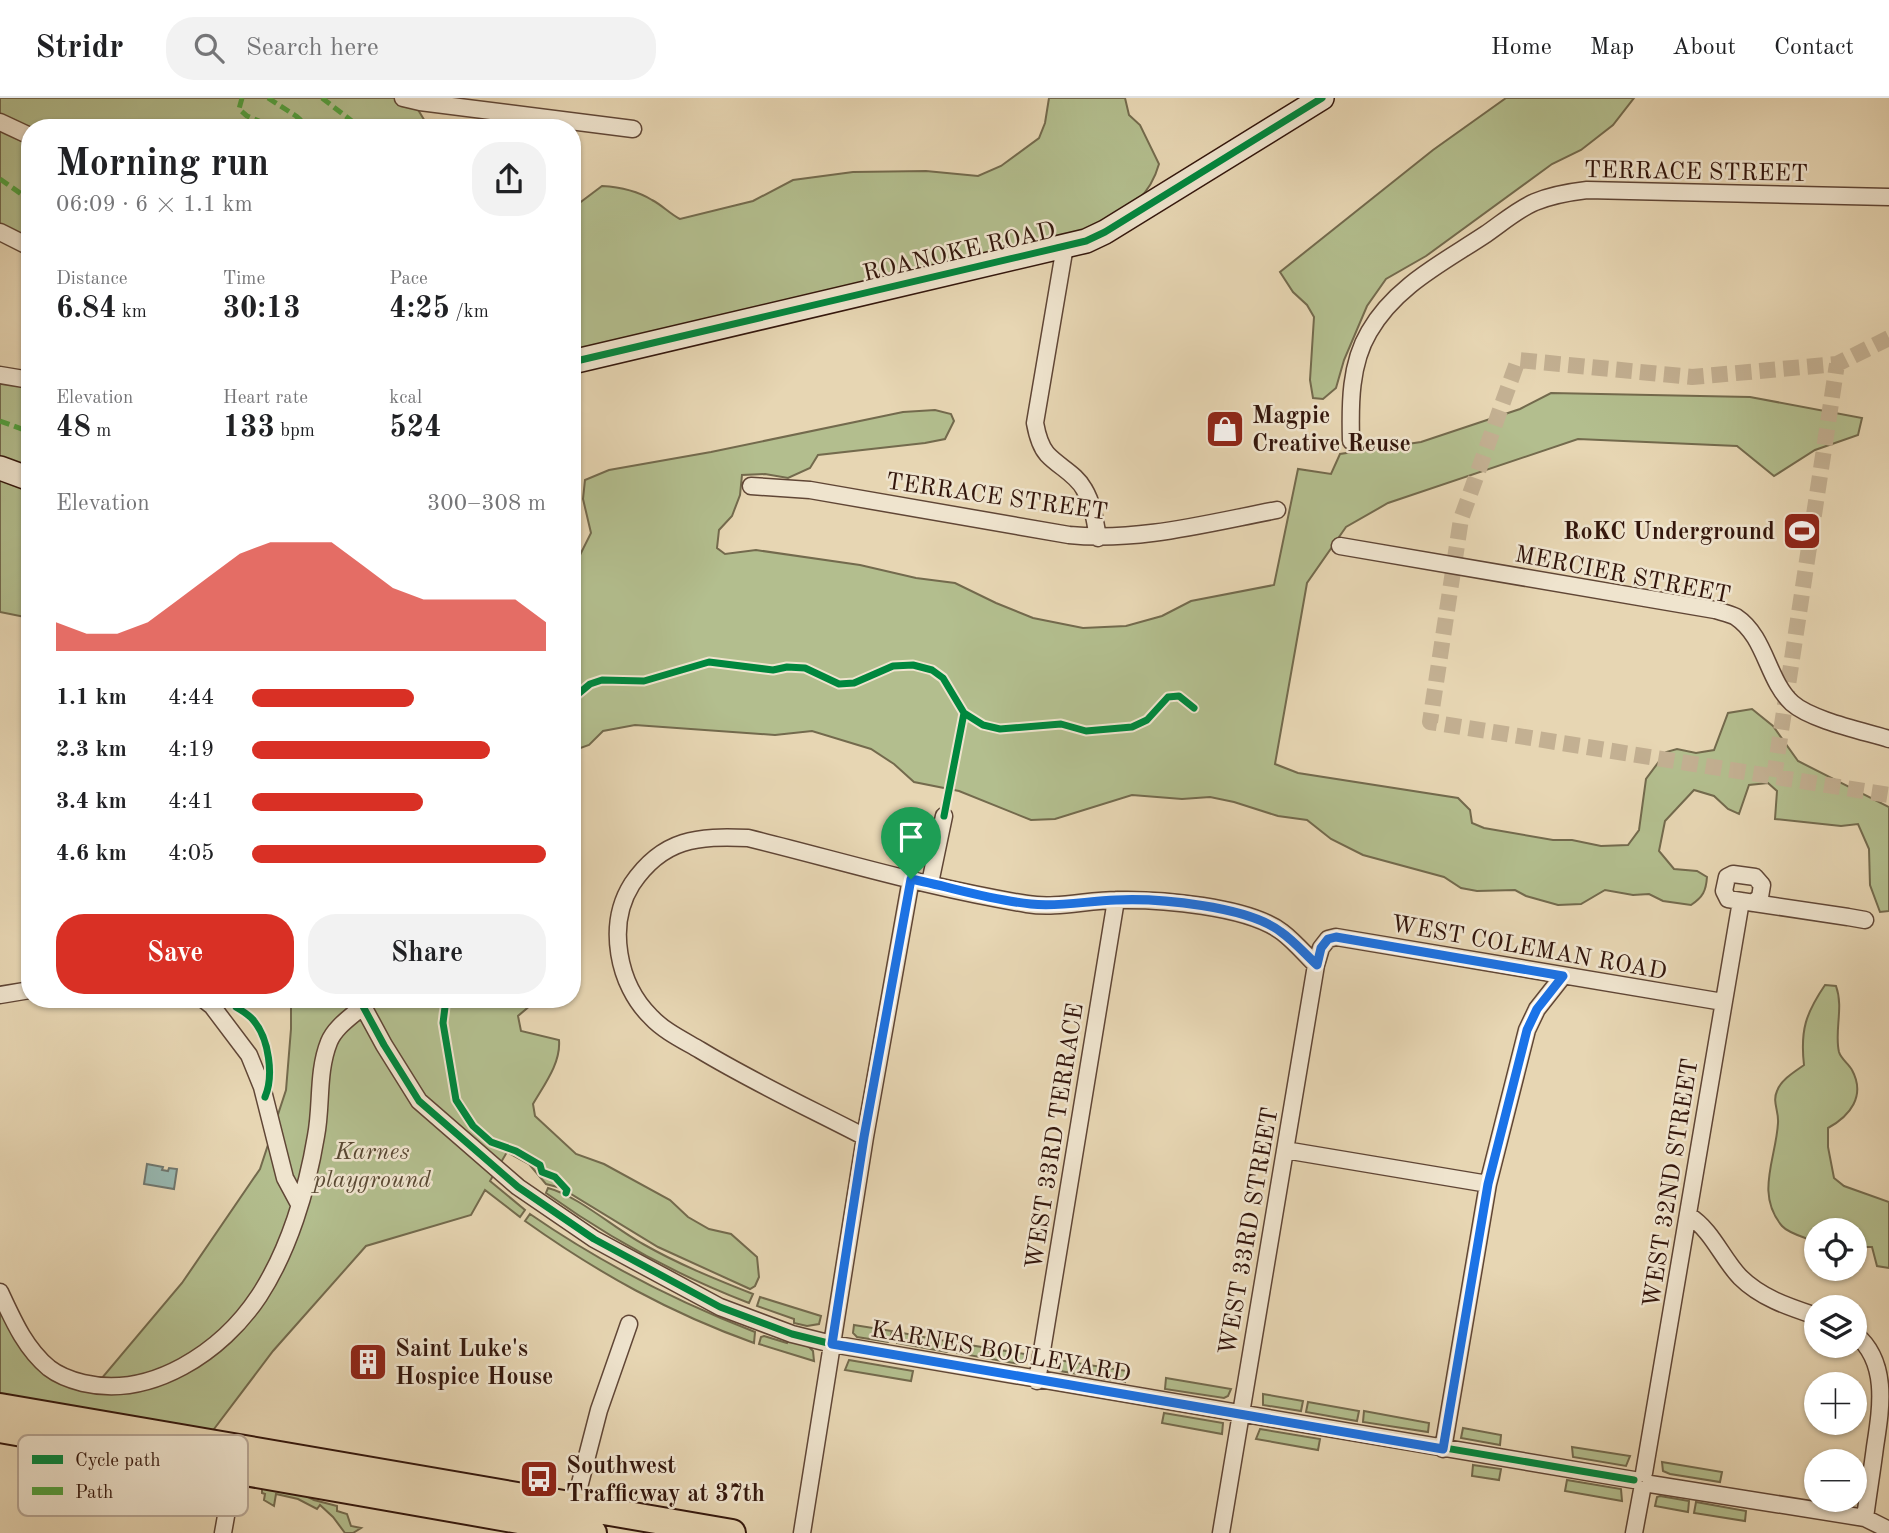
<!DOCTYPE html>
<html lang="en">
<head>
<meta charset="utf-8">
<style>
  body { margin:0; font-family:"Old Standard TT",serif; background:#f2f2f2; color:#202124; height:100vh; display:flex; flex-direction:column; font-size:26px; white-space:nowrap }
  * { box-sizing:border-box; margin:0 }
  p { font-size:23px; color:#757577 }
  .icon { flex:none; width:38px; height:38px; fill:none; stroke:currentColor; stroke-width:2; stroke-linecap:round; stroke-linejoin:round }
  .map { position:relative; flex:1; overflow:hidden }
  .details { position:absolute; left:21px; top:21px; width:560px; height:889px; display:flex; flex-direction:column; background:#fff; border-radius:28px; box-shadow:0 2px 5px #0004 }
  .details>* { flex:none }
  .tools { position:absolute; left:1804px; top:1120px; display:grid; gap:14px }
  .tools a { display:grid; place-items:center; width:63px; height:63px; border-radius:50%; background:#fff; box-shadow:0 2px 5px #0004; font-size:35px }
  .pin { position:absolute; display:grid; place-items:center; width:60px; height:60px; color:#fff; margin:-72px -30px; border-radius:50% 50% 50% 0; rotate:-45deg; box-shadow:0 0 7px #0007 }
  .pin .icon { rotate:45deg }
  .round { display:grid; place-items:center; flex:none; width:74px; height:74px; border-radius:28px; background:#f2f2f2 }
  .head { display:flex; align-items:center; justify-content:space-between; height:119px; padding:0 35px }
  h1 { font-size:38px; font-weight:700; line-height:52px }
  .stats { display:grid; grid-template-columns:repeat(3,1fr); gap:10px; height:119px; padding:7px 35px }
  .stats div { display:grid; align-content:center }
  .stats b { font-size:30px; font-weight:700 }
  .stats small { font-size:19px; font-weight:400 }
  .stats p { font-size:19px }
  .chart { height:196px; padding:14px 35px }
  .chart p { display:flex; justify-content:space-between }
  .chart svg { width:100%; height:126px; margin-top:7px; fill:#d93025; opacity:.7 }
  .button { display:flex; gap:14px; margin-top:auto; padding:14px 35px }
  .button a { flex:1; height:80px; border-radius:28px; background:#d93025; color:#fff; font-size:28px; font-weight:700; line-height:80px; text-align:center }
  .button a+a { background:#f2f2f2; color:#202124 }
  ul { padding:0 35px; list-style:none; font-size:23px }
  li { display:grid; grid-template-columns:112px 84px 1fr; align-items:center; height:52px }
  li i { height:18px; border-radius:9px; background:#d93025 }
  header { display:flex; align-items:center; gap:42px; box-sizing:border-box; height:98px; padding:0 35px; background:#fff; border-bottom:2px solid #e0e0e0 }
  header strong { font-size:33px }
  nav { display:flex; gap:38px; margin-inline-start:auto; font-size:24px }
  .search { width:490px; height:63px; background:#f2f2f2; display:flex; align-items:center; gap:18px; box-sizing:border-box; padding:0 24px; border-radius:28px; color:#757577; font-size:26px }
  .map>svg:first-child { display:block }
  .green { fill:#b3be8e; stroke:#736a4d; stroke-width:2 }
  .water { fill:#97b8b1; stroke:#6f776f; stroke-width:2 }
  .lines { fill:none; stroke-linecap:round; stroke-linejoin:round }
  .street-tunnel { stroke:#c3b092; stroke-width:16; stroke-dasharray:16 8; stroke-linecap:butt }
  .street-casing { stroke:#604636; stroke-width:19 }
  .secondary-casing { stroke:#33160c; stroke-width:26 }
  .primary-casing { stroke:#33160c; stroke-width:30 }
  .street { stroke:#efe4ce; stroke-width:16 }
  .secondary { stroke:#efe4ce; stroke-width:23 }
  .primary { stroke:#e7d6b3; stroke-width:26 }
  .quiet { stroke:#52a13e; stroke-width:5; stroke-dasharray:10 5; stroke-linecap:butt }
  .cycleway-casing { stroke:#efe4ce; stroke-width:11 }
  .cycleway { stroke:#00873e; stroke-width:7 }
  .route-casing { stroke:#fff; stroke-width:14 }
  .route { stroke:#1a73e8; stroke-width:9 }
  .labels { text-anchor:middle; stroke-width:5; stroke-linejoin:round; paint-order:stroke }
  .street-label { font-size:24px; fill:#33160c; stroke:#efe4ce }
  .poi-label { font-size:24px; font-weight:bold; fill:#33160c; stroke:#efe4ce; text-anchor:start }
  .park-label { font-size:24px; font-style:italic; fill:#594833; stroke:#efe4ce }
  .key { fill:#efe4ce; stroke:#b7a694; stroke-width:2 }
  .key-label { font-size:19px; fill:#33160c }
</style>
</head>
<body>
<header>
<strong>Stridr</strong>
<div class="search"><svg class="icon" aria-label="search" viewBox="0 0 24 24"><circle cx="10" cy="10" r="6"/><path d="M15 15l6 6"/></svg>Search here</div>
<nav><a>Home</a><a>Map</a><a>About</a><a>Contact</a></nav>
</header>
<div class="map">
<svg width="1889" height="1435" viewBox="0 0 1889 1435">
  <rect width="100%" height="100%" fill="#e7d6b3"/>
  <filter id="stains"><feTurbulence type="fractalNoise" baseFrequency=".00286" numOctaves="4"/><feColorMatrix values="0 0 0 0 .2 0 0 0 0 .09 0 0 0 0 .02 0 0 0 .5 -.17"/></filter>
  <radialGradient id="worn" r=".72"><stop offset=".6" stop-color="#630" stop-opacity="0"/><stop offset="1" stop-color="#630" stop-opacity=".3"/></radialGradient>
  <path class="green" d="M0 0H411L429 30H30V144L0 128Z
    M1049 0H1125L1129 17 1140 27 1159 66C1147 108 1119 114 1084 135L572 254V107L578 106 602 88C620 89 636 92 652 102 662 107 670 116 680 121L753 103 793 82 853 74 926 73 978 78 1001 68 1039 40 1045 25Z
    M1506 0H1634L1613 27 1581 52 1552 66 1426 158 1386 181 1367 208 1344 262 1336 290 1323 301 1313 300 1310 282 1314 219 1307 207 1293 194 1280 174 1433 52Z
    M0 283 30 289V520L0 514Z
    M1551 295 1750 299 1862 320 1858 337 1815 352 1774 378 1737 348 1578 341 1388 405 1346 429 1307 485 1275 666 1298 675 1458 700 1470 712 1472 725 1484 730 1553 742H1572L1601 748 1628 747 1639 732 1646 681 1666 654 1677 651 1696 655 1714 652 1728 615 1752 611 1773 628 1798 663 1889 709V813L1880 814 1870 787 1869 751 1858 726 1841 728 1775 721 1777 693 1768 685 1749 687 1739 716 1728 711 1714 698 1694 692 1665 723 1659 753 1674 771 1697 773 1707 779C1706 793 1703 799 1691 807L1663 803 1649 796 1633 797 1605 792 1581 806 1558 807 1526 798 1515 792 1477 793 1461 790 1444 779 1363 757 1331 741 1307 722 1278 718 1234 704 1210 699 1182 701 1132 697 1055 721 1031 722 959 693 914 684 894 666 871 651 812 633 775 637 635 627 603 633 589 647 572 653V473L591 435 583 401 585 382 609 372 711 354 903 314 935 312 951 316 954 323 945 341 925 345 818 357 810 370 788 380 765 376 742 377 740 397 732 418 719 432 717 450 725 456 756 452 860 467 916 480 955 485 996 505 1033 520 1083 530 1126 528 1162 518 1191 503 1274 487 1298 371 1331 376 1340 356 1421 344 1520 311Z
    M1825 887 1836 888C1844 910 1834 933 1839 954 1841 961 1849 966 1852 972 1866 998 1850 1018 1828 1030V1049L1834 1080 1844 1088 1889 1104V1170L1877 1168 1872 1149H1855V1132H1816V1144C1807 1140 1789 1136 1782 1128 1755 1096 1776 1061 1778 1025 1779 1013 1772 1004 1777 993 1781 982 1794 974 1804 967 1800 932 1806 915 1825 887Z
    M291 901H538L518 918 521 933 559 942C561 965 544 987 533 1006L535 1018 576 1056 604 1066 670 1102 688 1119 709 1131 731 1136 757 1159 759 1179 755 1188 750 1191 658 1149 561 1090 546 1086 529 1066 507 1054 490 1083 525 1112 520 1119 485 1092 471 1117 366 1148 273 1253 211 1335 0 1296V1211L47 1275 102 1280 182 1185 260 1071 286 992 291 931Z
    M548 1090C578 1098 614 1130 643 1146 678 1166 715 1181 753 1196L749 1205C676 1177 609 1140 546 1095Z
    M530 1116C601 1165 675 1203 755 1234L754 1245C670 1215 598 1175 525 1123Z
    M760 1199 821 1218 819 1226 807 1228 794 1225V1221L757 1208Z
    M854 1227 892 1233 890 1242 888 1244 857 1239 853 1235Z
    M897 1234 951 1244 950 1252 947 1254 897 1245Z
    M764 1238 787 1245 789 1242 805 1245 813 1253 814 1263 759 1246 761 1239Z
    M957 1245 1025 1256 1024 1265 1020 1266 957 1255Z
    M849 1262 913 1273 911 1283 845 1272Z
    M1058 1262 1127 1273 1125 1284 1060 1273 1057 1270Z
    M1166 1280 1231 1291 1228 1298 1224 1300 1165 1291Z
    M1263 1296 1303 1303 1301 1313 1263 1307Z
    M1308 1304 1359 1313 1357 1323 1306 1314Z
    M1364 1313 1429 1325 1428 1334 1363 1324Z
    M1164 1315 1223 1325 1222 1336 1162 1325Z
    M1463 1330 1501 1337 1500 1347 1461 1340Z
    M1260 1331 1320 1341 1318 1352 1256 1341Z
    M1572 1349 1630 1358 1626 1368 1573 1359Z
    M1662 1364 1722 1374 1720 1384 1670 1376 1663 1373Z
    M1473 1367 1501 1371 1499 1382 1472 1378Z
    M1567 1382 1621 1391 1622 1403 1565 1393Z
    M262 1389 304 1397 314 1402 337 1408V1413L347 1416 351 1428 361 1430 353 1435H345L333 1419 320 1407 317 1411 298 1401 276 1396 274 1408 264 1402 265 1396 262 1395Z
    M1660 1398 1689 1403 1688 1414 1655 1408 1657 1399Z
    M1696 1404 1746 1413 1745 1423 1694 1415Z"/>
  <path class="water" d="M147 1066 163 1069 162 1072 168 1073 169 1070 177 1071 174 1091 144 1086Z"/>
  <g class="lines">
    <path class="street-tunnel" d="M1889 240 1837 266 1692 279 1518 262 1461 421 1430 624 1889 697
      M1774 679 1837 266"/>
    <g class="street-casing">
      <path id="street" d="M403 0 420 4 633 31
        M0 24 30 38
        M0 134 30 149
        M1065 148 1035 325C1037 336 1040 348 1047 356 1059 369 1076 376 1084 391 1093 406 1095 423 1098 440
        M0 277 30 282
        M1351 343C1350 306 1350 266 1369 234 1395 188 1444 164 1486 136 1502 125 1518 111 1535 104 1552 97 1570 94 1587 92L1889 99
        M751 388 810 392 1069 437C1139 444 1208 425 1277 412
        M1340 448 1715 512C1721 514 1730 516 1736 519 1766 539 1767 582 1792 605 1811 622 1863 633 1889 641
        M930 785 944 718
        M1753 805 1760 799 1762 787 1755 779 1733 776 1727 779 1724 793 1728 801 1741 803 1848 819 1865 822
        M0 897 30 892
        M203 901 212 908 249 957 262 989 285 1080 299 1106
        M359 901 384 947 419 1003 518 1089 594 1141 720 1209 792 1236 832 1246 1634 1382
        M865 1039C809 1010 753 984 700 952 683 942 664 933 651 919 618 887 606 827 632 786 663 740 698 738 748 740 841 763 933 791 1027 806 1057 811 1087 802 1117 802 1159 801 1248 808 1282 834 1294 843 1305 856 1316 867
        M1285 1052 1488 1086
        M1688 1117C1713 1133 1721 1159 1740 1179 1761 1200 1789 1209 1816 1218
        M0 1194C13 1222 25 1250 49 1270 58 1277 71 1282 83 1285 151 1301 222 1254 259 1198 289 1152 307 1092 316 1038 322 1007 317 974 329 944 335 929 351 919 362 909
        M1855 1236C1889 1264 1881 1310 1875 1349 1872 1373 1868 1396 1865 1420
        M1037 1283 1116 802
        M1443 1351 1488 1086 1527 932 1537 911 1563 878
        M1644 1375 1741 803
        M1650 1386 1865 1420 1889 1432
        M568 1413 578 1393 599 1312 629 1226
        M223 1435 234 1373
        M802 1435 865 1039 911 781
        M1221 1435 1316 867 1321 850 1328 841 1336 839 1723 904
        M1634 1435 1642 1392"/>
    </g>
    <g class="secondary-casing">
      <path id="secondary" d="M572 264 1086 143 1105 134 1322 0
        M0 370 30 381"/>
    </g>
    <g class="primary-casing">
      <path id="primary" d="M0 1309 732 1435
        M0 1331 593 1435"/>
    </g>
    <use href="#street" class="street"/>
    <use href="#secondary" class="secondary"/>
    <use href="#primary" class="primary"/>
    <path class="quiet" d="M242 0 239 11 247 18 275 30
      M268 0 296 18 310 30
      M322 0 361 30
      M0 81 30 102
      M0 323 30 334"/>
    <g class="cycleway-casing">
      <path id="cycleway" d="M572 264 1086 143 1105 134 1322 0
        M572 601 590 586 602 582 644 583 709 564 773 572 787 569 805 570 839 586 854 585 893 568 913 567 932 572 943 580 964 615 983 627 1000 631 1061 626 1086 633 1132 629 1147 622 1168 599 1179 598 1194 610
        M944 718 964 615
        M235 901 236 909C242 913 250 917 254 923 269 941 274 978 265 999
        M359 901 384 947 419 1003 518 1089 594 1141 720 1209 792 1236 832 1246 1634 1382
        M446 901 443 925 456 1002 473 1028 491 1044 516 1053 540 1067 542 1074 555 1079 567 1092 566 1095"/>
    </g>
    <use href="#cycleway" class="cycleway"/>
  </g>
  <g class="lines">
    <g class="route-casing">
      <path id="route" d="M911 781C951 789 990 802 1031 806 1059 809 1087 803 1116 802 1158 800 1248 808 1281 834 1294 843 1305 856 1317 867L1321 850 1328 841 1336 839 1563 878 1537 911 1527 932 1488 1086 1443 1351 832 1246 864 1039Z"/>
    </g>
    <use href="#route" class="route"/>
  </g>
  <defs>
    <g id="shop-square" transform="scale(2.0125)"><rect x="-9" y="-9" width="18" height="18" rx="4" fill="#8f2418" stroke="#efe4ce"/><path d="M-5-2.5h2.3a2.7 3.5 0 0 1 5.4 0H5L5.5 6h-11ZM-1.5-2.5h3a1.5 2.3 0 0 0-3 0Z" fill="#fff"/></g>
    <g id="stadium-square" transform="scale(2.0125)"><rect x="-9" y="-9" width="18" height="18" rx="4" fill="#8f2418" stroke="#efe4ce"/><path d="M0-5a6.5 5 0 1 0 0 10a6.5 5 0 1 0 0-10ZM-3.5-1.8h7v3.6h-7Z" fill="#fff"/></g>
    <g id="building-square" transform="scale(2.0125)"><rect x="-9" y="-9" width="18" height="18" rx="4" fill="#8f2418" stroke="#efe4ce"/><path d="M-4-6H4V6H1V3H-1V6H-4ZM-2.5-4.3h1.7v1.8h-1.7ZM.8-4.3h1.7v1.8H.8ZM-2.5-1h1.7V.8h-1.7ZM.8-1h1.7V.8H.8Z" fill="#fff"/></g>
    <g id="bus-square" transform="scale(2.0125)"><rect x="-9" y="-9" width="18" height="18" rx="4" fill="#8f2418" stroke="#efe4ce"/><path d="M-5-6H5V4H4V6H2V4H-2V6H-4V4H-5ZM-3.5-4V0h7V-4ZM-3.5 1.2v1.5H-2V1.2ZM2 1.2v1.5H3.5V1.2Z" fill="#fff"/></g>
  </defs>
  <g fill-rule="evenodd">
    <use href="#shop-square" x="1225" y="331"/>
    <use href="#stadium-square" x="1802" y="433"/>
    <use href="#building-square" x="368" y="1264"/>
    <use href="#bus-square" x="539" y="1381"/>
  </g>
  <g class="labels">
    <g class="street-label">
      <text transform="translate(1696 73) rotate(1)" y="8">TERRACE STREET</text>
      <text transform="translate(959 153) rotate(-13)" y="8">ROANOKE ROAD</text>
      <text transform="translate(997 398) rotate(8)" y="8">TERRACE STREET</text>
      <text transform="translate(1623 476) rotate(11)" y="8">MERCIER STREET</text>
      <text transform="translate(1529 849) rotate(10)" y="8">WEST COLEMAN ROAD</text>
      <text transform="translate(1054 1038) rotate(-81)" y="8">WEST 33RD TERRACE</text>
      <text transform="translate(1670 1085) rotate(-81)" y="8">WEST 32ND STREET</text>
      <text transform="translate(1248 1133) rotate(-80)" y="8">WEST 33RD STREET</text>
      <text transform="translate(1001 1253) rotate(10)" y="8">KARNES BOULEVARD</text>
    </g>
    <g class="poi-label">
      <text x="1252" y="325">Magpie<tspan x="1252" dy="28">Creative Reuse</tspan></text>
      <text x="1775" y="441" text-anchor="end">RoKC Underground</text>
      <text x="395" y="1258">Saint Luke's<tspan x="395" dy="28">Hospice House</tspan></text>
      <text x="566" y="1375">Southwest<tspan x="566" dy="28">Trafficway at 37th</tspan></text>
    </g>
    <g class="park-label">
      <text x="372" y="1061">Karnes<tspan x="372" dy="28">playground</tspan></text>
    </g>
  </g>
  <rect x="18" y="1337" width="230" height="81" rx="10" class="key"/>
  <rect x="32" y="1357" width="31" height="9" fill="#00873e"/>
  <rect x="32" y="1389" width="31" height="8" fill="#52a13e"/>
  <g class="key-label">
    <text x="75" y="1368">Cycle path</text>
    <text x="75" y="1400">Path</text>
  </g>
  <rect width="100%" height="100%" filter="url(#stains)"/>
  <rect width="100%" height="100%" fill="url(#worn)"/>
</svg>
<div class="tools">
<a><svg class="icon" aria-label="locate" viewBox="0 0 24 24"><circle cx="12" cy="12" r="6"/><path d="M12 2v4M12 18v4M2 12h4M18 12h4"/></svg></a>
<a><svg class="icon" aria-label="layers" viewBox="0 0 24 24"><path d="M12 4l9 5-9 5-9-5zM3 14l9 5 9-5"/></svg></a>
<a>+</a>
<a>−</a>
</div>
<div class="pin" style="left:911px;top:781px;background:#1e9e55"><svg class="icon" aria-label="arrive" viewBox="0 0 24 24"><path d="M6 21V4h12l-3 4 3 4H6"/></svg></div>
<section class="details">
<div class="head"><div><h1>Morning run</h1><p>06:09 · 6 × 1.1 km</p></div><a class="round"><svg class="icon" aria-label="share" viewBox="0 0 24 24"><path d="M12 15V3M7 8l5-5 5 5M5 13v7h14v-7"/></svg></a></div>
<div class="stats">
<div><p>Distance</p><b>6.84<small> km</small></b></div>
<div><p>Time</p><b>30:13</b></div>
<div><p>Pace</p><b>4:25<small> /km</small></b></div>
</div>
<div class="stats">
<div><p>Elevation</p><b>48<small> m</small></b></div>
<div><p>Heart rate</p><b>133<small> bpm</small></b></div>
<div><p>kcal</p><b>524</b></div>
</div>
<div class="chart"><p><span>Elevation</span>300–308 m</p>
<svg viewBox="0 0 160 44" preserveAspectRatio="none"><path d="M0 44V34L10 38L20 38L30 34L40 26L50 18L60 10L70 6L80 6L90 6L100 14L110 22L120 26L130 26L140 26L150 26L160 34V44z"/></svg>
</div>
<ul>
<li><b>1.1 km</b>4:44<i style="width:55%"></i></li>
<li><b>2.3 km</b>4:19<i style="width:81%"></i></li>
<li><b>3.4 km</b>4:41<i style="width:58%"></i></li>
<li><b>4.6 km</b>4:05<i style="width:100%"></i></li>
</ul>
<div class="button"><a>Save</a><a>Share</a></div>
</section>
</div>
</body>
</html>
